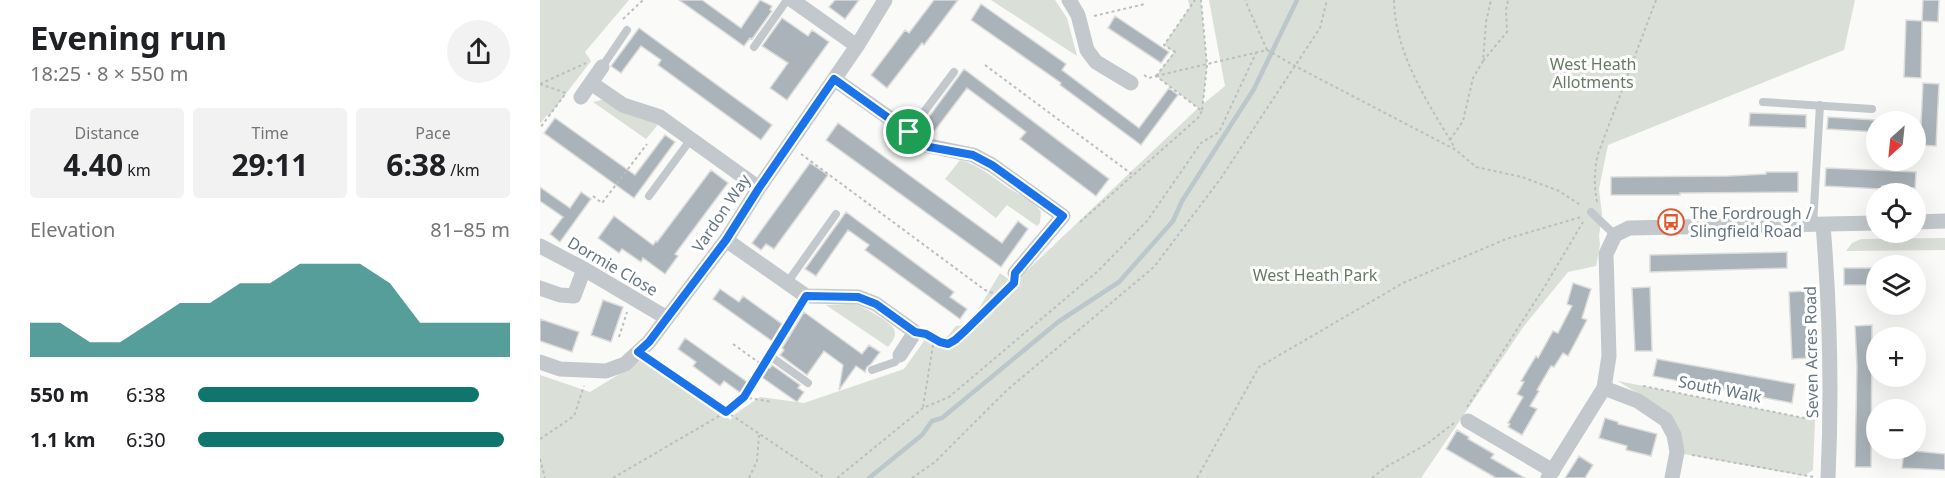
<!DOCTYPE html>
<html lang="en">
<head>
<meta charset="utf-8">
<style>
  body { margin:0; font-family:"Noto Sans",sans-serif; background:#f2f2f2; color:#202124; height:100vh; display:flex; flex-direction:column; font-size:22px; white-space:nowrap }
  * { box-sizing:border-box; margin:0 }
  p { font-size:20px; color:#757577 }
  .icon { flex:none; width:33px; height:33px; fill:none; stroke:currentColor; stroke-width:2; stroke-linecap:round; stroke-linejoin:round }
  .map { position:relative; flex:1; overflow:hidden }
  .drawer { display:flex; flex-direction:column; background:#fff; width:540px }
  .drawer>* { flex:none }
  .needle { width:39px; rotate:207deg }
  .buttons { position:absolute; left:1326px; top:111px; display:grid; gap:12px }
  .buttons a { display:grid; place-items:center; width:60px; height:60px; border-radius:50%; background:#fff; box-shadow:0 6px 24px #0002; font-size:30px }
  .pin { position:absolute; display:grid; place-items:center; width:51px; height:51px; color:#fff; margin:-26px; border:3px solid #fff; border-radius:50%; box-shadow:0 2px 6px #0007 }
  .round { display:grid; place-items:center; flex:none; width:63px; height:63px; border-radius:32px; background:#f2f2f2 }
  .headline { display:flex; align-items:center; justify-content:space-between; height:102px; padding:0 30px }
  h1 { font-size:33px; font-weight:700; line-height:45px }
  .figures { display:grid; grid-template-columns:repeat(3,1fr); gap:9px; height:102px; padding:6px 30px }
  .figures div { display:grid; align-content:center; border-radius:6px; background:#f2f2f2; text-align:center }
  .figures b { font-size:30px; font-weight:700 }
  .figures small { font-size:16px; font-weight:400 }
  .figures p { font-size:16px }
  .chart { height:168px; padding:12px 30px }
  .chart p { display:flex; justify-content:space-between }
  .chart svg { width:100%; height:108px; margin-top:6px; fill:#0f766e; opacity:.7 }
  ul { padding:0 30px; list-style:none; font-size:20px }
  li { display:grid; grid-template-columns:96px 72px 1fr; align-items:center; height:45px }
  li i { height:15px; border-radius:8px; background:#0f766e }
  main { display:flex; flex:1; min-height:0 }
  .map>svg:first-child { display:block }
  .green { fill:#dadfd7 }
  .lines { fill:none; stroke-linecap:round; stroke-linejoin:round }
  .stream { stroke:#bbc7cb; stroke-width:4.5 }
  .building { fill:#aab3b9; stroke:#dcdcda; stroke-width:1.5 }
  .path { stroke:#bbbfc2; stroke-width:2; stroke-dasharray:3 3; stroke-linecap:butt }
  .service { stroke:#c3c8cc; stroke-width:8 }
  .minor { stroke:#c3c8cc; stroke-width:15 }
  .route-casing { stroke:#fff; stroke-width:12 }
  .route { stroke:#1a73e8; stroke-width:8 }
  .labels { text-anchor:middle; stroke-width:6; stroke-linejoin:round; paint-order:stroke }
  .park-label { font-size:16px; fill:#687a64; stroke:#fff }
  .street-label { font-size:16px; fill:#657683; stroke:#fff }
  .poi-label { font-size:16px; fill:#657683; stroke:#fff; text-anchor:start }
</style>
</head>
<body>
<main>
<section class="drawer">
<div class="headline"><div><h1>Evening run</h1><p>18:25 · 8 × 550 m</p></div><a class="round"><svg class="icon" aria-label="share" viewBox="0 0 24 24"><path d="M12 15V3M7 8l5-5 5 5M5 13v7h14v-7"/></svg></a></div>
<div class="figures">
<div><p>Distance</p><b>4.40<small> km</small></b></div>
<div><p>Time</p><b>29:11</b></div>
<div><p>Pace</p><b>6:38<small> /km</small></b></div>
</div>
<div class="chart"><p><span>Elevation</span>81–85 m</p>
<svg viewBox="0 0 160 44" preserveAspectRatio="none"><path d="M0 44V30L10 30L20 38L30 38L40 30L50 22L60 22L70 14L80 14L90 6L100 6L110 6L120 14L130 30L140 30L150 30L160 30V44z"/></svg>
</div>
<ul>
<li><b>550 m</b>6:38<i style="width:90%"></i></li>
<li><b>1.1 km</b>6:30<i style="width:98%"></i></li>
</ul>
</section>
<div class="map">
<svg width="1405" height="478" viewBox="0 0 1405 478">
  <rect width="100%" height="100%" fill="#fafaf8"/>
  <path class="green" d="M0 0H89L45 52 51 61 9 116 7 115 0 124Z
    M451 0H515L527 18 537 56Z
    M648 0H661L667 65 663 104 685 86 669 0H1315L1304 50 1068 145 1059 189 1062 214 1059 236 1060 245 1056 266 1028 272 984 326 881 478H0V375L50 392 104 359 180 411 190 420 195 414 220 397 264 403 364 369 389 334 403 342 416 326 429 325 460 273 474 283 658 108 616 76 634 52 624 45 650 7Z
    M65 99 121 121 106 139 53 102Z
    M420 160C440 165 453 178 470 189 485 199 489 195 501 212L500 223 497 226 467 205 456 218 405 179Z
    M1405 238V250L1306 251 1312 243 1321 239Z
    M313 304C321 305 351 322 354 329 357 336 352 342 348 347L286 305Z
    M1078 381 1275 420 1273 470 1264 476 1144 454 1116 405Z"/>
  <g class="lines">
    <path class="stream" d="M329 478 382 435 392 421 402 418 518 322 579 282 633 221 642 201 714 89 757 0"/>
  </g>
  <path class="building" d="M139 0H162L201 28 220 0 232 6 230 10 232 11 212 39 210 38 204 46Z
    M295 0H319L305 19 289 7Z
    M394 0H418L384 45 382 43 347 88 331 75 365 30 369 33Z
    M1383 0H1399L1398 22 1382 21Z
    M441 4 526 64 522 70 599 128 629 88 638 95 601 145 520 85 521 83 431 20Z
    M575 16 629 52 621 63 568 28Z
    M242 18 268 36 272 30 289 42 247 100 230 88 248 63 222 46Z
    M1366 20 1382 21 1381 78 1364 77Z
    M99 28 232 125 221 140 118 65 121 60 101 46 81 73 71 66Z
    M424 69 569 179 556 196 480 139 486 132 427 88 393 133 383 125Z
    M1383 83 1399 84 1396 146 1380 145Z
    M1210 113 1266 115V128L1209 126Z
    M1288 117 1336 120V132L1287 129Z
    M15 118 95 175 125 135 135 142 94 198 4 133Z
    M298 123 462 243 478 221 488 229 461 267 286 140Z
    M270 163 288 175 234 249 226 244 221 250 212 243Z
    M1286 168 1376 172 1375 188 1342 186V189L1285 186Z
    M171 170 188 183 135 254 138 256 125 274 103 258 101 262 82 249 79 253 58 238 74 216 113 245 116 241 117 242Z
    M1226 172H1258V192L1140 193V195H1071V177L1189 176 1226 174Z
    M0 187 30 208 41 192 51 199 20 242 10 234 23 217 0 201Z
    M306 212 414 292 410 297 427 309 420 319 325 250 329 245 308 230 276 276 265 269Z
    M1247 252V268L1110 272V255Z
    M1304 268H1336V285H1304Z
    M1033 283 1051 289 1042 318 1047 320 1028 356 1023 353 1014 367 1011 366 997 390 999 391 990 406 997 409 982 435 968 427 970 424 968 423 983 397 977 394 984 382 981 381 996 356 998 358 1013 331 1018 333 1032 306 1027 304Z
    M1110 287 1112 351H1095L1092 288Z
    M180 289 199 302 203 296 242 324 232 341 173 299Z
    M1265 291 1268 358 1252 359 1249 292Z
    M63 300 83 307 71 342 51 335Z
    M264 312 322 354 329 345 340 352 331 364 327 367 325 372 316 366 299 390 303 365 284 351 267 375 240 355 244 350 242 348Z
    M0 319 39 332 32 352 0 341Z
    M1332 325 1331 467H1315L1317 366 1315 326Z
    M145 338 210 384 202 394 184 381 180 386 153 366 156 362 138 349Z
    M1117 359 1255 384 1252 403 1113 376Z
    M232 365 260 385 258 388 264 392 257 402 220 376 228 366 230 368Z
    M1065 418 1078 422V424L1117 434 1111 456 1086 450 1087 446 1059 438Z
    M917 430 929 437 928 439 954 454 951 458 985 478H956L906 449Z
    M1364 450 1405 454V470L1362 468Z
    M1039 456 1053 465 1045 478H1025Z"/>
  <g class="lines">
    <path class="path" d="M854 0C855 54 888 103 915 148
      M554 16 605 4
      M83 19 103 0
      M727 50 755 66 916 150 936 167 982 177 1019 191 1042 206
      M943 61 967 32 966 10 968 0
      M445 65 593 175
      M604 75 609 78 616 76 662 111 667 65 661 0
      M616 76 727 50 705 0
      M616 76 635 52 624 45 655 0
      M0 84 26 93 0 128
      M0 84 46 63
      M910 140 923 121 933 78 943 61 946 22 951 0
      M261 154 445 290 461 296
      M53 196 62 203 107 144
      M1057 202C1054 185 1054 171 1058 154L1116 0
      M540 222 658 118 662 111
      M79 337 87 312
      M390 337C399 342 405 345 415 340L471 286
      M193 344 221 364
      M111 361 285 478
      M1103 386 1274 420
      M203 397 232 402
      M383 407 394 339
      M927 407 1005 286 1043 222
      M0 439 34 416 44 386
      M1152 455 1274 477
      M0 459 5 478
      M73 478 186 412 203 397 224 365
      M209 478 217 461 219 435
      M297 478 383 408 409 397 558 271 607 221 661 143 679 132 716 53
      M372 478 395 462 467 390 614 267 681 178 780 28 787 0
      M657 478 719 367 863 283 966 239 1041 217
      M832 478 846 467 887 444 914 423"/>
    <path class="service" d="M214 47 247 0
      M62 67 87 30
      M1223 102 1332 109
      M369 132 414 72
      M109 196 151 139
      M1051 212 1075 235
      M1273 225 1280 105
      M247 283 296 214
      M266 296 230 356 268 383
      M332 370 355 362 360 355"/>
    <path class="minor" d="M252 0 317 46
      M529 0 538 15 547 50 556 62 591 83
      M294 79 389 146 433 155 452 165 523 216 475 273
      M51 83 83 105 120 117 219 188
      M41 97 62 67
      M1376 222 1405 221
      M1283 225C1290 310 1292 392 1288 478
      M186 240 266 296 318 297 336 304 375 332 360 355
      M0 246 44 269 127 318
      M0 288 20 295 34 296 44 269
      M0 362 20 369 66 371 85 364 109 342 186 240 219 188 317 46 345 0
      M1064 388 1098 401 1126 420 1134 435 1137 452 1132 478
      M928 421 1013 471
      M1008 478 1064 388 1069 356 1066 254 1075 235 1089 228 1336 223"/>
  </g>
  <g class="lines">
    <g class="route-casing">
      <path id="route" d="M294 79 389 147 433 155 452 165 523 216 475 273 474 283 426 330 415 340 408 344 400 342 386 334 375 332 336 304 318 297 266 296 204 397 186 412 98 352 109 342 186 240 219 188Z"/>
    </g>
    <use href="#route" class="route"/>
  </g>
  <defs>
    <g id="bus-ring" transform="scale(1.35)"><circle r="9.5" fill="#fff" stroke="#e4572e" stroke-width="1.5"/><path d="M-5-6H5V4H4V6H2V4H-2V6H-4V4H-5ZM-3.5-4V0h7V-4ZM-3.5 1.2v1.5H-2V1.2ZM2 1.2v1.5H3.5V1.2Z" fill="#e4572e"/></g>
  </defs>
  <g fill-rule="evenodd">
    <use href="#bus-ring" x="1131" y="222"/>
  </g>
  <g class="labels">
    <g class="park-label">
      <text x="1053" y="70">West Heath<tspan x="1053" dy="18">Allotments</tspan></text>
      <text x="775" y="281">West Heath Park</text>
    </g>
    <g class="street-label">
      <text transform="translate(181 213) rotate(-56)" y="6">Vardon Way</text>
      <text transform="translate(73 266) rotate(30)" y="6">Dormie Close</text>
      <text transform="translate(1271 352) rotate(-91)" y="6">Seven Acres Road</text>
      <text transform="translate(1180 389) rotate(11)" y="6">South Walk</text>
    </g>
    <g class="poi-label">
      <text x="1150" y="219">The Fordrough /<tspan x="1150" dy="18">Slingfield Road</tspan></text>
    </g>
  </g>
</svg>
<div class="buttons">
<a><svg class="needle" viewBox="-14 -14 28 28"><path d="M0-13l5 13h-10z" fill="#e53935"/><path d="M0 13l5-13h-10z" fill="#757577"/></svg></a>
<a><svg class="icon" aria-label="locate" viewBox="0 0 24 24"><circle cx="12" cy="12" r="6"/><path d="M12 2v4M12 18v4M2 12h4M18 12h4"/></svg></a>
<a><svg class="icon" aria-label="layers" viewBox="0 0 24 24"><path d="M12 4l9 5-9 5-9-5zM3 14l9 5 9-5"/></svg></a>
<a>+</a>
<a>−</a>
</div>
<div class="pin" style="left:369px;top:132px;background:#1e9e55"><svg class="icon" aria-label="arrive" viewBox="0 0 24 24"><path d="M6 21V4h12l-3 4 3 4H6"/></svg></div>
</div>
</main>
</body>
</html>
